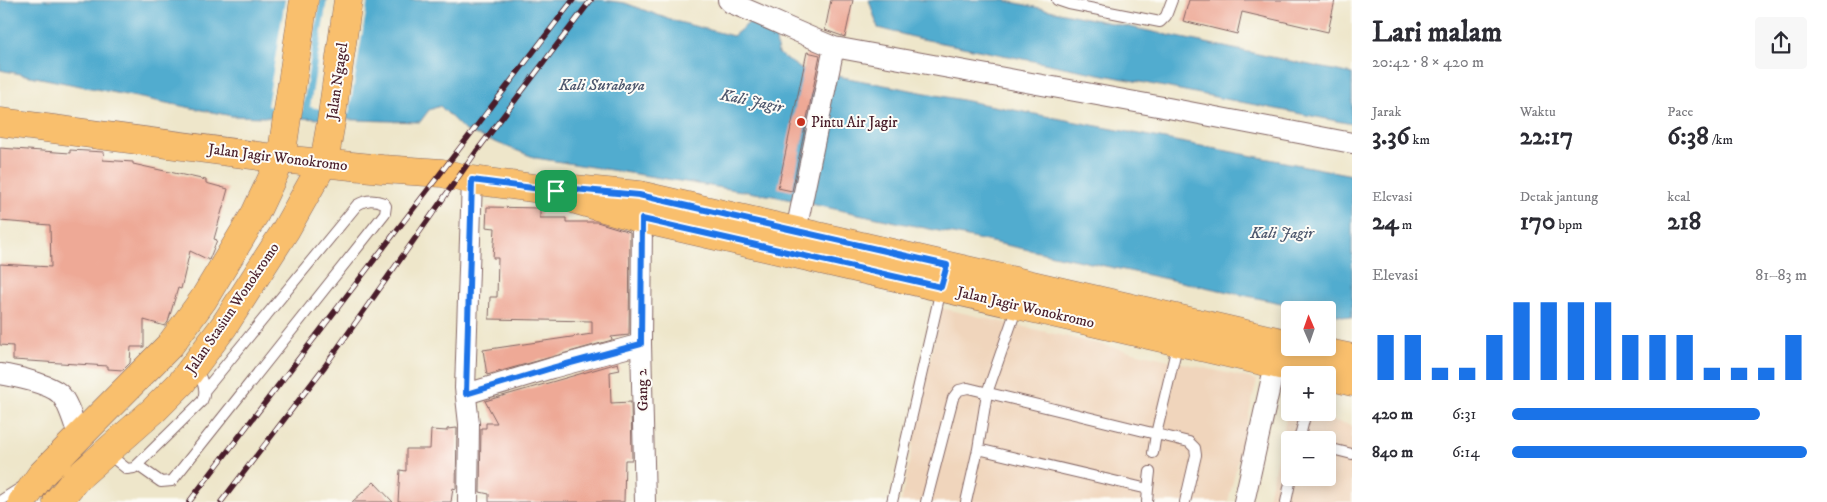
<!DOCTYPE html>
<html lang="id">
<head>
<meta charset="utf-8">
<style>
  body { margin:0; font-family:"IM FELL DW Pica",serif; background:#f7f7f7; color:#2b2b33; height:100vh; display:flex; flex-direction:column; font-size:19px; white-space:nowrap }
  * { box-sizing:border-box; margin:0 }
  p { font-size:16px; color:#7c7c81 }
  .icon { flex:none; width:28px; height:28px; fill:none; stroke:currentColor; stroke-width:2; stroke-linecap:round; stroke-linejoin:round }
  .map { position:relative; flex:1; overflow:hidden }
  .panel { display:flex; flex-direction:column; background:#fff; width:475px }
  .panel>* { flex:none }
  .needle { width:32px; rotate:358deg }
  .controls { position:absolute; left:1281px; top:301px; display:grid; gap:10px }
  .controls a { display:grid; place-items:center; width:55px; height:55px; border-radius:5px; background:#fff; box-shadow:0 2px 12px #0003; font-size:25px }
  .pin { position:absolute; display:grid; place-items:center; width:42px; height:42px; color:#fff; margin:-21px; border-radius:10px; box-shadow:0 2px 8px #0006 }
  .round { display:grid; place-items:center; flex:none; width:52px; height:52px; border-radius:5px; background:#f7f7f7 }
  .head { display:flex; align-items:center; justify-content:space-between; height:85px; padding:0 20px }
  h1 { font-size:28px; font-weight:800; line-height:38px }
  .stats { display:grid; grid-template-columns:repeat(3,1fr); gap:8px; height:85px; padding:5px 20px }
  .stats div { display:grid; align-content:center }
  .stats b { font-size:25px; font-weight:800 }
  .stats small { font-size:14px; font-weight:400 }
  .stats p { font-size:14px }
  .chart { height:140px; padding:10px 20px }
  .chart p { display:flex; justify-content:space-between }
  .chart svg { width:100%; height:90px; margin-top:5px; stroke:#1a73e8; stroke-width:6 }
  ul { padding:0 20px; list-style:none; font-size:16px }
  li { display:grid; grid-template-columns:80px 60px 1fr; align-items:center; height:38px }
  li i { height:12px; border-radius:6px; background:#1a73e8 }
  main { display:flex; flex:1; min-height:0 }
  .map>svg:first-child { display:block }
  .built { fill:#f0d5bc; fill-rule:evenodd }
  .water { fill:#51accf; stroke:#4e667d }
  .pier { fill:#eee6ca }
  .building { fill:#eea996 }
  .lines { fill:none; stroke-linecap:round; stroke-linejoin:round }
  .lane-casing { stroke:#836563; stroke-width:12 }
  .street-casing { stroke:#836563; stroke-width:22 }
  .primary-casing { stroke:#836563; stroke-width:29 }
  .highway-casing { stroke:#836563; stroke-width:29 }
  .lane { stroke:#fff; stroke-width:10 }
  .street { stroke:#fff; stroke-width:20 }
  .primary { stroke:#f9bf6d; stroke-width:28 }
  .highway { stroke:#f9bf6d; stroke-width:28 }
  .rail-casing { stroke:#4a1f2b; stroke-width:5.5 }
  .rail { stroke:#fdfcf7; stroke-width:4; stroke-dasharray:11; stroke-linecap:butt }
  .route-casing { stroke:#fff; stroke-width:10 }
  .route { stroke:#1a73e8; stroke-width:6 }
  .poi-dot { fill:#c8321e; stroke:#fdfcf7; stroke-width:2 }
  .labels { text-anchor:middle; stroke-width:4; stroke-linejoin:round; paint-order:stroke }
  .street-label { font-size:15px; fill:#4a1f2b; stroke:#fdfcf7 }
  .poi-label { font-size:15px; fill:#4a1f2b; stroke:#fdfcf7; text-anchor:start }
  .water-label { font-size:16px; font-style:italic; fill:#4d576d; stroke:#fdfcf7 }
</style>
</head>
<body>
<main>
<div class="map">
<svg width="1352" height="502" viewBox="0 0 1352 502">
  <rect width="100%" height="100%" fill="#fdfcf7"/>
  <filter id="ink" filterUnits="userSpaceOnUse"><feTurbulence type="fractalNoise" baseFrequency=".02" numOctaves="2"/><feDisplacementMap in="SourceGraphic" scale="10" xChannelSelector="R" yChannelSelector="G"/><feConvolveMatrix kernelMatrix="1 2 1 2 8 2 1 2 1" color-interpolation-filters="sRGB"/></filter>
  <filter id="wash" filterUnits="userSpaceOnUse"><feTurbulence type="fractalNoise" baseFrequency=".0096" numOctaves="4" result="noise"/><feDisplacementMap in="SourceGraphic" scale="20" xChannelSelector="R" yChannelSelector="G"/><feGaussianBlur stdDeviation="1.12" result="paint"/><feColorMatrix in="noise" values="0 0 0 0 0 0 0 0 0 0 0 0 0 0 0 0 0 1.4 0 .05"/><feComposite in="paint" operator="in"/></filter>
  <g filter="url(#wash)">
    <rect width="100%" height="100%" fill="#eee6ca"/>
    <path class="built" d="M941 308 1257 380 1228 502H901Z
      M1288 410 1290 412 1299 413 1352 425V502H1267ZM1290 440H1328V478H1290Z"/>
    <path class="water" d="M0 0H603L625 3 671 20 733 36 750 22 774 26 778 53 801 69 1352 175V318L1328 313V310H1314L773 196 536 158 464 130 440 106 429 110 420 122 232 116 0 70Z
      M869 0H1002L1352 74V124L917 38 878 28Z"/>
    <path class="pier" d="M285 0H320L302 112 267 106Z
      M327 0H368L349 114 310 107Z"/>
    <g id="blocks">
      <path class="building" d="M831 0H853L845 37 825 30Z
        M1189 0H1335L1328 32 1242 12 1237 34 1183 21Z
        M807 52 820 55 792 191 778 188Z
        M0 148 70 153V150L104 152 103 160 133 162V164L206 180V183L228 189 214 239 217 240 209 260 190 251 181 289 178 288 168 322 165 326 144 320V347H131L130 363 123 370 108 369V366L13 360V346L0 345V264L51 267 50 225 0 221Z
        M487 207 540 208V218H566V222H597L630 232 629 335 611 337 612 340 487 375 483 350 592 334V321L489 319 490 297H497L498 258H493L495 228 486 227Z
        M618 363 620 370 610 372 611 403 631 402 632 460H625L624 502H489V494L480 492 481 428H486V423H497L485 401Z
        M457 428 456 489 453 488 451 502H398L400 470 406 471V449H430L431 430 447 431V429Z
        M374 482 393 502H352Z"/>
    </g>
  </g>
  <g filter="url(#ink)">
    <use href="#blocks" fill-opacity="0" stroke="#836563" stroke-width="1"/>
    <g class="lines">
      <g class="lane-casing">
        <path id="lane" d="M1057 0 1069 4 1160 22 1166 16 1172 0
          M1017 307 987 393 978 449 1148 489 1147 502
          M1299 440 1306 412
          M1328 448 1352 454
          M107 453 127 469 134 468 202 401C208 390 201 380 197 368
          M1153 453 1156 434 1178 342
          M137 465 161 482 172 481 385 213 386 206 384 203C374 199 366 199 357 205L205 390
          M1148 489 1150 472
          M0 501 22 487
          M892 502 941 289
          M926 502 953 398 959 390 968 388 1189 442 1195 448 1196 455 1185 502
          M966 502 978 449
          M1286 502 1291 478"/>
      </g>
      <g class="street-casing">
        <path id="street" d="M728 0 731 3C766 17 799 33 834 47L796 231
          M834 47 1163 107 1352 143
          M642 219 641 344 645 502
          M0 374C14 376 50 384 60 394 69 403 74 425 79 437
          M466 394 552 368 641 344
          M468 502 469 424 465 388 472 180
          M1244 502 1275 364"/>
      </g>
      <g class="primary-casing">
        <path id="primary" d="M0 122 281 159 382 169 442 173 472 180 556 191 574 189 639 195 1290 344
          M576 200 642 219 1323 375
          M1304 348 1352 358
          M1328 376 1352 382"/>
      </g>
      <g class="highway-casing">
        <path id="highway" d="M22 502 41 475 170 345 203 300 255 214 281 159 304 0
          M57 502 76 479 154 410 182 382 224 326 285 231 324 162 331 122 348 0"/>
      </g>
      <use href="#lane" class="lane"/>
      <use href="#street" class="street"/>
      <use href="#primary" class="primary"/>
      <use href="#highway" class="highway"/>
      <g class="rail-casing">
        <path id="rail" d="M189 502 573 0
          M221 502 325 366 476 152 591 0"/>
      </g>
      <use href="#rail" class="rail"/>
    </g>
  </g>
  <g class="lines" filter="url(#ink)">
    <g class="route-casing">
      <path id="route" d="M472 180 556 191 574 189 639 195 947 265 941 287 642 219 641 344 552 368 466 394Z"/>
    </g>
    <use href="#route" class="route"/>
  </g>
  <circle class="poi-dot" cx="801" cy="122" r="5"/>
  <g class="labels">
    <g class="street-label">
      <text transform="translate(337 81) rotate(-82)" y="5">Jalan Ngagel</text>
      <text transform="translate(278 157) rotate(7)" y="5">Jalan Jagir Wonokromo</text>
      <text transform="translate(1026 307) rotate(13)" y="5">Jalan Jagir Wonokromo</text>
      <text transform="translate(232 308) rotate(-56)" y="5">Jalan Stasiun Wonokromo</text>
      <text transform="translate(642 390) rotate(-92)" y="5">Gang 2</text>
    </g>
    <g class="poi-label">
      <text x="811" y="127">Pintu Air Jagir</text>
    </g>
    <g class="water-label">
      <text x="602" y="90">Kali Surabaya</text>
      <text transform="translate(752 100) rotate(12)" y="6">Kali Jagir</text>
      <text x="1282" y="238">Kali Jagir</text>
    </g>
  </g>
</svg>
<div class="controls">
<a><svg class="needle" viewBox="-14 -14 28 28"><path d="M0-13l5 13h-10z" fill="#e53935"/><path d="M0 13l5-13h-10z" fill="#7c7c81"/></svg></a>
<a>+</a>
<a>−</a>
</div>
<div class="pin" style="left:556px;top:191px;background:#1e9e55"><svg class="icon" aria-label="arrive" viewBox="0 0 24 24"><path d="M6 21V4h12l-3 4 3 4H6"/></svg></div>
</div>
<section class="panel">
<div class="head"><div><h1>Lari malam</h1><p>20:42 · 8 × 420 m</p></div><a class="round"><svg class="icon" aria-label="share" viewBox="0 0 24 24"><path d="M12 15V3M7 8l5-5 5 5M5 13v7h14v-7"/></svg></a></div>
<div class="stats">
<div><p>Jarak</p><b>3.36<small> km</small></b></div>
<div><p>Waktu</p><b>22:17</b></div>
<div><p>Pace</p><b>6:38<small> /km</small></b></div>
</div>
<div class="stats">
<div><p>Elevasi</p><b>24<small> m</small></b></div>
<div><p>Detak jantung</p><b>170<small> bpm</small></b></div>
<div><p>kcal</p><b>218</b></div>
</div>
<div class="chart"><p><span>Elevasi</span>81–83 m</p>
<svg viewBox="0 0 160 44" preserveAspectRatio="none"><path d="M5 44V22M15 44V22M25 44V38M35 44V38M45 44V22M55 44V6M65 44V6M75 44V6M85 44V6M95 44V22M105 44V22M115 44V22M125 44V38M135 44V38M145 44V38M155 44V22"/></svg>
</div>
<ul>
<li><b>420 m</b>6:31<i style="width:84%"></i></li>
<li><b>840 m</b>6:14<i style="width:100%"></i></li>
</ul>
</section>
</main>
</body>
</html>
